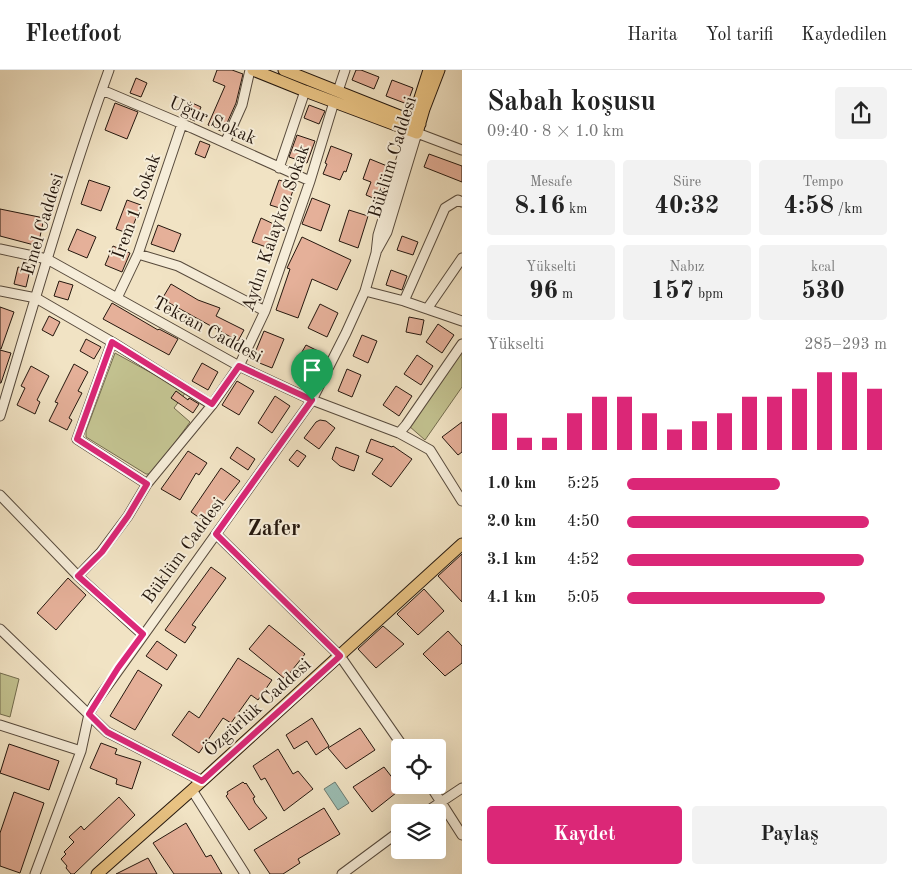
<!DOCTYPE html>
<html lang="tr">
<head>
<meta charset="utf-8">
<style>
  body { margin:0; font-family:"Old Standard TT",serif; background:#f2f2f2; color:#222; height:100vh; display:flex; flex-direction:column; font-size:19px; white-space:nowrap }
  * { box-sizing:border-box; margin:0 }
  p { font-size:16px; color:#767676 }
  .icon { flex:none; width:28px; height:28px; fill:none; stroke:currentColor; stroke-width:2; stroke-linecap:round; stroke-linejoin:round }
  .map { position:relative; flex:1; overflow:hidden }
  .side { display:flex; flex-direction:column; background:#fff; width:450px }
  .side>* { flex:none }
  .fabs { position:absolute; left:391px; top:669px; display:grid; gap:10px }
  .fabs a { display:grid; place-items:center; width:55px; height:55px; border-radius:5px; background:#fff; box-shadow:0 5px 20px #0002; font-size:25px }
  .pin { position:absolute; display:grid; place-items:center; width:42px; height:42px; color:#fff; margin:-51px -21px; border-radius:50% 50% 50% 0; rotate:-45deg; box-shadow:0 0 5px #0007 }
  .pin .icon { rotate:45deg }
  .round { display:grid; place-items:center; flex:none; width:52px; height:52px; border-radius:5px; background:#f2f2f2 }
  .overview { display:flex; align-items:center; justify-content:space-between; height:85px; padding:0 25px }
  h1 { font-size:28px; font-weight:700; line-height:38px }
  .metrics { display:grid; grid-template-columns:repeat(3,1fr); gap:8px; height:85px; padding:5px 25px }
  .metrics div { display:grid; align-content:center; border-radius:5px; background:#f2f2f2; text-align:center }
  .metrics b { font-size:25px; font-weight:700 }
  .metrics small { font-size:14px; font-weight:400 }
  .metrics p { font-size:14px }
  .chart { height:140px; padding:10px 25px }
  .chart p { display:flex; justify-content:space-between }
  .chart svg { width:100%; height:90px; margin-top:5px; stroke:#db2777; stroke-width:6 }
  .action { display:flex; gap:10px; margin-top:auto; padding:10px 25px }
  .action a { flex:1; height:58px; border-radius:5px; background:#db2777; color:#fff; font-size:20px; font-weight:700; line-height:58px; text-align:center }
  .action a+a { background:#f2f2f2; color:#222 }
  ul { padding:0 25px; list-style:none; font-size:16px }
  li { display:grid; grid-template-columns:80px 60px 1fr; align-items:center; height:38px }
  li i { height:12px; border-radius:6px; background:#db2777 }
  header { display:flex; align-items:center; gap:30px; box-sizing:border-box; height:70px; padding:0 25px; background:#fff; border-bottom:1px solid #e0e0e0 }
  header strong { font-size:24px }
  nav { display:flex; gap:28px; margin-inline-start:auto; font-size:18px }
  main { display:flex; flex:1; min-height:0 }
  .map>svg:first-child { display:block }
  .green { fill:#c2c18f; stroke:#736c4e }
  .water { fill:#9bbeb4; stroke:#6b7b72 }
  .building { fill:#e5b099; stroke:#24170e }
  .lines { fill:none; stroke-linecap:round; stroke-linejoin:round }
  .minor-casing { stroke:#574a3c; stroke-width:11 }
  .major-casing { stroke:#24170e; stroke-width:13 }
  .minor { stroke:#f6edd9; stroke-width:9 }
  .major { stroke:#e8c282; stroke-width:11 }
  .route-casing { stroke:#fff; stroke-width:10 }
  .route { stroke:#db2777; stroke-width:6 }
  .labels { text-anchor:middle; stroke-width:4; stroke-linejoin:round; paint-order:stroke }
  .street-label { font-size:18px; fill:#24170e; stroke:#f6edd9 }
  .district-label { font-size:22px; font-weight:bold; fill:#24170e; stroke:#f6edd9 }
</style>
</head>
<body>
<header>
<strong>Fleetfoot</strong>
<nav><a>Harita</a><a>Yol tarifi</a><a>Kaydedilen</a></nav>
</header>
<main>
<div class="map">
<svg width="462" height="804" viewBox="0 0 462 804">
  <rect width="100%" height="100%" fill="#f1e3c4"/>
  <filter id="stains"><feTurbulence type="fractalNoise" baseFrequency=".004" numOctaves="4"/><feColorMatrix values="0 0 0 0 .2 0 0 0 0 .09 0 0 0 0 .02 0 0 0 .5 -.17"/></filter>
  <radialGradient id="worn" r=".72"><stop offset=".6" stop-color="#630" stop-opacity="0"/><stop offset="1" stop-color="#630" stop-opacity=".3"/></radialGradient>
  <path class="green" d="M462 280V317L425 370 409 356Z
    M115 283 186 322 174 338 190 352 152 404H146L86 367V361Z
    M0 603 19 609 10 647 0 644Z"/>
  <path class="water" d="M335 712 349 733 338 740 324 719Z"/>
  <path class="building" d="M217 0H232L243 4 236 33 223 62 208 55 225 16 213 11Z
    M356 0H361L379 7 374 19 352 10Z
    M136 8 147 13 141 27 130 23Z
    M392 10 413 18 407 34 386 26Z
    M190 32 201 37 195 51 184 46Z
    M115 33 138 42 127 69 105 60Z
    M309 35 325 41 319 54 304 48Z
    M297 65 315 71 307 93 289 87Z
    M200 71 210 75 205 88 195 84Z
    M331 76 352 84 346 102 344 101 340 110 323 104 327 94 325 93Z
    M429 84 462 96V112L424 97Z
    M370 89 392 98 380 131 366 125 371 112 363 109Z
    M89 110 110 117 101 141 81 134Z
    M279 110 295 115 286 140 270 135Z
    M312 128 330 135 321 161 302 154Z
    M127 130 141 135 130 164 116 159Z
    M0 139 44 148 38 176 0 166Z
    M349 140 368 146 358 178 339 171Z
    M261 148 280 157 272 179 252 172Z
    M158 155 181 164 174 182 151 174Z
    M77 159 96 167 87 188 68 180Z
    M402 166 418 172 413 185 397 180Z
    M302 167 351 190 337 220 312 209 298 248 276 240 290 199 287 198Z
    M113 176 130 183 122 202 105 195Z
    M18 197 30 200 26 217 14 214Z
    M391 200 407 206 402 220 386 215Z
    M59 211 73 215 68 230 54 226Z
    M171 214 198 230 220 238 216 246 244 260 238 271 162 229Z
    M112 233 158 260 159 259 178 269 169 285 103 249Z
    M320 234 338 243 327 267 308 258Z
    M0 237 14 242 1 279H0Z
    M49 246 60 252 53 266 42 260Z
    M409 247 424 250 421 265 406 262Z
    M438 254 454 265 442 283 426 272Z
    M264 261 284 269 272 298 252 290Z
    M362 265 377 271 368 293 353 286Z
    M86 269 101 277 94 289 80 281Z
    M306 275 320 282 305 310 294 304 302 289 299 287Z
    M0 280 11 283 1 313H0Z
    M417 285 433 296 421 315 404 304Z
    M202 293 218 302 208 320 192 311Z
    M74 294 88 302 78 321 82 323 69 348 72 350 67 360 49 351 58 333 55 332Z
    M31 296 49 306 37 330 40 332 35 344 17 335 25 318 21 316Z
    M347 299 361 305 352 327 338 321Z
    M237 311 254 321 239 345 222 335Z
    M396 316 412 326 399 346 383 335Z
    M176 321 188 330 189 328 199 334 193 343 171 328Z
    M275 326 290 336 272 363 258 353Z
    M320 350 326 351 335 358 319 379 304 368 316 352Z
    M462 352V382L458 385 442 367Z
    M371 369 392 377 393 376 412 389 391 417 372 404 383 389 366 382Z
    M237 377 255 389 248 400 230 388Z
    M336 377 359 386 354 401 340 396 332 389Z
    M297 380 306 386 298 397 289 390Z
    M188 381 207 393 199 405 196 403 180 430 161 419Z
    M221 398 240 411 222 434 223 435 210 455 191 442Z
    M462 484V532L438 506Z
    M211 497 226 508 192 555 196 557 185 573 165 560Z
    M68 508 86 525 56 560 37 543Z
    M424 519 444 541 418 565 397 544Z
    M269 555 305 584 285 609 249 579Z
    M383 556 404 574 376 598 358 579Z
    M448 561 462 576V593L445 606 423 584Z
    M157 571 177 585 167 600 146 586Z
    M238 588 272 610 258 630 251 625 231 653 223 648 199 683 172 665 189 641 199 648Z
    M138 600 162 615 135 660 110 646Z
    M312 648 329 676 316 685 307 671 294 679 286 665Z
    M360 658 375 680 346 699 328 678Z
    M101 673 117 679 115 684 141 692 132 719 116 714 117 709 90 698Z
    M9 674 59 691 49 720 0 703Z
    M278 679 293 704 298 701 313 719 284 741 265 708 261 710 253 696Z
    M384 697 401 719 372 742 353 717Z
    M243 712 245 714 246 713 255 727 253 728 255 733 267 748 249 760 226 726 228 724 227 722Z
    M14 722 44 733 20 803 0 796V763Z
    M119 727 135 745 74 804H71L66 798 67 796 61 789 66 784 64 782 74 772 69 767 81 756 84 760Z
    M324 738 340 764 298 789 300 793 283 804H270L254 780Z
    M186 753 206 787 211 785 222 804H174L153 773Z
    M148 788 157 804H116Z"/>
  <g class="lines">
    <g class="minor-casing">
      <path id="minor" d="M102 20 192 58 310 111
        M338 21 345 0
        M225 73 242 35 250 0
        M279 98 305 21
        M0 179 47 189 239 296 312 330 399 363 430 380 462 431
        M377 180 387 162 417 63 462 80
        M138 184 178 196 265 241
        M0 221 36 228 112 272 212 335
        M365 221 404 231 462 251
        M117 228 138 184 182 54
        M404 231 445 138 458 130 462 132
        M427 239 462 188
        M112 272 77 369 147 414
        M0 346C35 230 68 114 109 0
        M399 363 406 355 462 274
        M0 425 78 506 143 565
        M216 464 340 586 404 678
        M78 506 101 482 128 446 147 414 212 335 239 296 265 241 310 111 334 32
        M0 559 107 662 202 711
        M0 655 81 681
        M430 715 462 765
        M192 720 245 804
        M426 742 462 718
        M35 804 81 681 89 644 95 633 312 330 346 263 365 221 376 183 378 165 410 60
        M342 804 400 761"/>
    </g>
    <g class="major-casing">
      <path id="major" d="M253 0 305 21 417 63 424 39 439 0
        M284 0 420 54
        M410 59 429 0
        M97 804 192 720 462 474"/>
    </g>
    <use href="#minor" class="minor"/>
    <use href="#major" class="major"/>
  </g>
  <g class="lines">
    <g class="route-casing">
      <path id="route" d="M112 272 212 334 239 296 312 330 216 464 340 586 202 711 107 662 89 644 118 598 143 564 78 506 102 482 128 446 147 414 77 369Z"/>
    </g>
    <use href="#route" class="route"/>
  </g>
  <g class="labels">
    <g class="street-label">
      <text transform="translate(213 50) rotate(24)" y="6">Uğur Sokak</text>
      <text transform="translate(392 87) rotate(-73)" y="6">Büklüm Caddesi</text>
      <text transform="translate(136 136) rotate(-70)" y="6">İrem 1. Sokak</text>
      <text transform="translate(42 154) rotate(-73)" y="6">Emel Caddesi</text>
      <text transform="translate(275 158) rotate(-71)" y="6">Aydın Kalaykoz Sokak</text>
      <text transform="translate(208 259) rotate(28)" y="6">Tekcan Caddesi</text>
      <text transform="translate(183 480) rotate(-54)" y="6">Büklüm Caddesi</text>
      <text transform="translate(257 637) rotate(-42)" y="6">Özgürlük Caddesi</text>
    </g>
    <g class="district-label">
      <text x="274" y="465">Zafer</text>
    </g>
  </g>
  <rect width="100%" height="100%" filter="url(#stains)"/>
  <rect width="100%" height="100%" fill="url(#worn)"/>
</svg>
<div class="fabs">
<a><svg class="icon" aria-label="locate" viewBox="0 0 24 24"><circle cx="12" cy="12" r="6"/><path d="M12 2v4M12 18v4M2 12h4M18 12h4"/></svg></a>
<a><svg class="icon" aria-label="layers" viewBox="0 0 24 24"><path d="M12 4l9 5-9 5-9-5zM3 14l9 5 9-5"/></svg></a>
</div>
<div class="pin" style="left:312px;top:330px;background:#1e9e55"><svg class="icon" aria-label="arrive" viewBox="0 0 24 24"><path d="M6 21V4h12l-3 4 3 4H6"/></svg></div>
</div>
<section class="side">
<div class="overview"><div><h1>Sabah koşusu</h1><p>09:40 · 8 × 1.0 km</p></div><a class="round"><svg class="icon" aria-label="share" viewBox="0 0 24 24"><path d="M12 15V3M7 8l5-5 5 5M5 13v7h14v-7"/></svg></a></div>
<div class="metrics">
<div><p>Mesafe</p><b>8.16<small> km</small></b></div>
<div><p>Süre</p><b>40:32</b></div>
<div><p>Tempo</p><b>4:58<small> /km</small></b></div>
</div>
<div class="metrics">
<div><p>Yükselti</p><b>96<small> m</small></b></div>
<div><p>Nabız</p><b>157<small> bpm</small></b></div>
<div><p>kcal</p><b>530</b></div>
</div>
<div class="chart"><p><span>Yükselti</span>285–293 m</p>
<svg viewBox="0 0 160 44" preserveAspectRatio="none"><path d="M5 44V26M15 44V38M25 44V38M35 44V26M45 44V18M55 44V18M65 44V26M75 44V34M85 44V30M95 44V26M105 44V18M115 44V18M125 44V14M135 44V6M145 44V6M155 44V14"/></svg>
</div>
<ul>
<li><b>1.0 km</b>5:25<i style="width:59%"></i></li>
<li><b>2.0 km</b>4:50<i style="width:93%"></i></li>
<li><b>3.1 km</b>4:52<i style="width:91%"></i></li>
<li><b>4.1 km</b>5:05<i style="width:76%"></i></li>
</ul>
<div class="action"><a>Kaydet</a><a>Paylaş</a></div>
</section>
</main>
</body>
</html>
